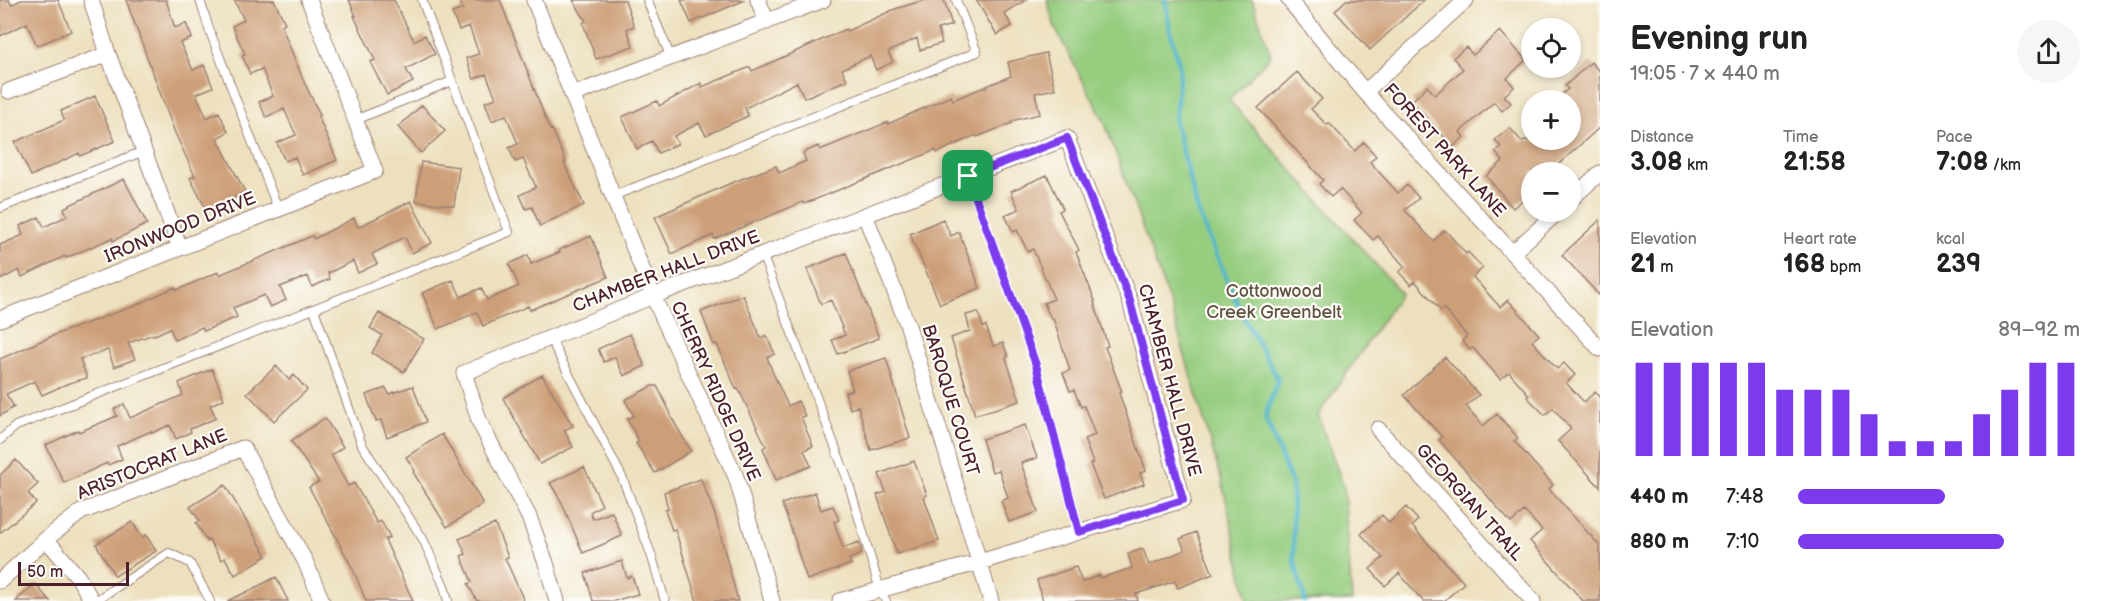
<!DOCTYPE html>
<html lang="en">
<head>
<meta charset="utf-8">
<style>
  body { margin:0; font-family:"Balsamiq Sans",sans-serif; background:#f6f6f6; color:#222; height:100vh; display:flex; flex-direction:column; font-size:22px; white-space:nowrap }
  * { box-sizing:border-box; margin:0 }
  p { font-size:20px; color:#767676 }
  .icon { flex:none; width:33px; height:33px; fill:none; stroke:currentColor; stroke-width:2; stroke-linecap:round; stroke-linejoin:round }
  .map { position:relative; flex:1; overflow:hidden }
  .panel { display:flex; flex-direction:column; background:#fff; width:510px }
  .panel>* { flex:none }
  .fabs { position:absolute; left:1521px; top:18px; display:grid; gap:12px }
  .fabs a { display:grid; place-items:center; width:60px; height:60px; border-radius:50%; background:#fff; box-shadow:0 3px 9px #0003; font-size:30px }
  .scale { position:absolute; left:18px; bottom:15px; width:111px; box-sizing:border-box; padding-left:6px; border:3px solid #4a1f2b; border-top:0; font-size:16px; line-height:21px; white-space:nowrap; color:#4a1f2b; -webkit-text-stroke:4px #fdfcf7; paint-order:stroke }
  .pin { position:absolute; display:grid; place-items:center; width:51px; height:51px; color:#fff; margin:-26px; border-radius:12px; box-shadow:0 3px 9px #0006 }
  .round { display:grid; place-items:center; flex:none; width:63px; height:63px; border-radius:32px; background:#f6f6f6 }
  .headline { display:flex; align-items:center; justify-content:space-between; height:102px; padding:0 30px }
  h1 { font-size:33px; font-weight:700; line-height:45px }
  .figures { display:grid; grid-template-columns:repeat(3,1fr); gap:9px; height:102px; padding:6px 30px }
  .figures div { display:grid; align-content:center }
  .figures b { font-size:26px; font-weight:700 }
  .figures small { font-size:16px; font-weight:400 }
  .figures p { font-size:16px }
  .chart { height:168px; padding:12px 30px }
  .chart p { display:flex; justify-content:space-between }
  .chart svg { width:100%; height:108px; margin-top:6px; stroke:#7c3aed; stroke-width:6 }
  ul { padding:0 30px; list-style:none; font-size:20px }
  li { display:grid; grid-template-columns:96px 72px 1fr; align-items:center; height:45px }
  li i { height:15px; border-radius:8px; background:#7c3aed }
  main { display:flex; flex:1; min-height:0 }
  .map>svg:first-child { display:block }
  .green { fill:#96cd7f; stroke:#707655; stroke-width:1.5 }
  .lines { fill:none; stroke-linecap:round; stroke-linejoin:round }
  .stream { stroke:#4eb4cc; stroke-width:4.5 }
  .building { fill:#cd9f78 }
  .lane-casing { stroke:#9c8074; stroke-width:10 }
  .street-casing { stroke:#9c8074; stroke-width:17 }
  .lane { stroke:#fff; stroke-width:8 }
  .street { stroke:#fff; stroke-width:15 }
  .route-casing { stroke:#fff; stroke-width:12 }
  .route { stroke:#7c3aed; stroke-width:8 }
  .labels { text-anchor:middle; stroke-width:4.5; stroke-linejoin:round; paint-order:stroke }
  .street-label { font-size:18px; fill:#4a1f2b; stroke:#fdfcf7 }
  .park-label { font-size:18px; fill:#615344; stroke:#fdfcf7 }
</style>
</head>
<body>
<main>
<div class="map">
<svg width="1600" height="601" viewBox="0 0 1600 601">
  <rect width="100%" height="100%" fill="#fdfcf7"/>
  <filter id="ink" filterUnits="userSpaceOnUse"><feTurbulence type="fractalNoise" baseFrequency=".0167" numOctaves="2"/><feDisplacementMap in="SourceGraphic" scale="12" xChannelSelector="R" yChannelSelector="G"/><feConvolveMatrix kernelMatrix="1 2 1 2 8 2 1 2 1" color-interpolation-filters="sRGB"/></filter>
  <filter id="wash" filterUnits="userSpaceOnUse"><feTurbulence type="fractalNoise" baseFrequency=".008" numOctaves="4" result="noise"/><feDisplacementMap in="SourceGraphic" scale="24" xChannelSelector="R" yChannelSelector="G"/><feGaussianBlur stdDeviation="1.35" result="paint"/><feColorMatrix in="noise" values="0 0 0 0 0 0 0 0 0 0 0 0 0 0 0 0 0 1.4 0 .05"/><feComposite in="paint" operator="in"/></filter>
  <g filter="url(#wash)">
    <rect width="100%" height="100%" fill="#ede0be"/>
    <path class="green" d="M1047 0H1252L1271 55 1229 100 1401 293 1318 415 1344 488 1352 601H1248L1222 482 1169 301 1104 121 1055 28Z"/>
    <g class="lines">
      <path class="stream" d="M1165 0 1169 25 1180 70 1175 121 1198 212 1241 312 1278 379 1265 417 1292 484 1294 559 1305 601"/>
    </g>
    <g id="blocks">
      <path class="building" d="M0 0H9L11 5 21 0H58L71 31 37 46 27 23 0 36Z
        M126 0H166L175 28 186 23 192 38 180 43 193 70 204 65 213 87 196 94 207 118 219 112 228 132 217 138 245 192 207 211 190 178 195 176 175 133Z
        M234 0H274L285 23 281 25 304 82 320 115 318 116 337 160 303 175 295 157 285 161 277 143 296 135 284 109 266 117 259 102 273 96 262 69 250 74 242 55 245 54 232 26 244 20Z
        M349 0H394L414 41 425 35 435 54 406 69 413 82 387 95 370 62 375 60 354 16H356Z
        M459 0H500L550 130 552 129 566 162 564 163 584 205 540 226 532 207 526 209 520 195 536 187 523 159 515 162 509 148 518 144 506 115 492 121 485 102 496 98 486 74 474 79 466 58 479 54 469 26 459 30 452 13 463 9Z
        M573 0H625L634 26 627 29 633 46 596 59 583 23 586 21Z
        M681 0H745L691 23Z
        M925 0H944L952 25 938 29 942 43 920 50 917 38 888 52 893 62 876 70 870 56 842 69 847 80 804 98 797 82 745 108 748 116 706 135 699 123 674 136 678 144 658 153 652 141 637 149 622 117 657 101 659 106 701 83 702 87 750 67 752 71 846 29 847 31 895 9Z
        M976 0H1026L1004 13 1012 26 997 35Z
        M1346 0H1424L1370 50 1335 11Z
        M1500 31 1526 60 1507 78 1514 87 1504 96 1511 103 1502 111 1494 102 1460 132 1464 137 1453 147 1412 101 1427 86 1435 95 1463 69 1453 58 1466 47 1473 55Z
        M1046 53 1055 89 1035 93 1040 114 1011 121 1012 123 977 137 976 135 937 153 936 150 804 204 803 202 714 239 713 235 672 254 655 217 731 183 776 166 779 173 806 161 803 153 818 146 820 150 888 122V124L951 96 953 100 1011 76 1008 62Z
        M1591 62 1600 72V127L1550 172H1532V192L1513 208 1486 176 1503 161 1495 152 1501 147 1495 140 1510 128 1522 142 1524 140H1570V100H1555L1568 89 1565 86Z
        M1297 72 1322 99 1311 109 1327 125 1329 123 1355 151 1364 142 1376 156 1370 162 1398 193 1407 185 1419 198 1405 210 1433 241 1445 230 1466 254 1468 252 1483 268 1473 277 1500 307 1508 300 1539 335 1532 341 1557 369 1564 363 1575 375 1566 383 1584 402 1595 392 1600 398V487L1558 441 1571 429 1553 408 1545 415 1527 397 1529 395 1509 372 1500 379 1473 348 1470 350 1462 341 1467 336 1444 309 1441 311 1415 281 1411 285 1399 272 1405 267 1378 236 1373 240 1354 220 1362 213 1340 189 1331 197 1319 184 1323 180 1258 108Z
        M95 96 115 141 80 156 79 153 31 176 15 142 64 120 61 111Z
        M422 105 445 131 421 153 398 127Z
        M421 162 459 167 454 206 416 201Z
        M1047 175 1063 209 1059 211 1079 250 1076 252 1095 301 1094 302 1108 346 1105 347 1122 392 1119 393 1146 471 1140 473 1144 484 1104 499 1090 464 1093 463 1084 439 1095 435 1084 406 1081 407 1074 390 1070 391 1063 373 1070 370 1053 318 1051 319 1044 303 1054 299 1033 249 1028 252 1017 230 1013 232 1005 215 1019 209 1011 191Z
        M124 179 147 224 113 241 112 238 66 258 65 256 22 277 19 270 0 280V245L23 235 20 226 39 217 44 227 67 216 64 208Z
        M411 201 432 243 412 253 405 237 372 254 377 264 358 273 353 261 328 273 330 279 312 287 308 276 280 287 286 300 270 307 264 295 233 308 237 317 204 331 202 327 175 340 170 328 155 335 154 334 128 343 135 359 114 367 108 350 80 359 87 378 69 383 42 395 35 381 6 394 14 407 0 416V359L57 334 134 306 175 287 177 290 218 272 219 275 312 236 314 239 354 218 358 227Z
        M943 219 951 236 959 232 980 288 940 304 910 234Z
        M1600 220V296L1562 255Z
        M591 236 608 277 530 310 528 306 483 326 477 312 438 329 422 293 453 280 461 297 481 288 487 300 519 286 509 264 528 255 531 264 560 252 559 250Z
        M846 253 879 338 838 354 832 340 845 335 831 300 821 304 807 269Z
        M743 295 761 338 766 335 775 354 767 357 773 373 788 406 798 401 805 416 801 417 813 446 804 450 811 466 776 480 763 448 766 446 738 388 736 389 717 344 714 345 701 312Z
        M978 312 983 327 986 326 993 346 1003 343 1008 357 1006 358 1020 401 975 415 951 338 970 331 966 315Z
        M379 313 424 339 404 372 372 353 382 335 370 328Z
        M630 334 645 366 624 376 615 357 604 362 598 349Z
        M1445 357 1479 395 1466 406 1483 426 1497 414 1518 438 1514 441 1553 485 1549 489 1600 546V601H1583L1530 541 1542 530 1524 511 1511 523 1439 440 1442 437 1404 395Z
        M886 358 910 438 871 450 858 406 850 409 845 392 853 390 847 371Z
        M276 366 289 380 294 375 307 390 274 421 247 393Z
        M212 369 224 399 210 405 216 418 190 429 191 432 176 439 170 425 152 433 151 431 117 446 122 459 108 465 107 463 64 483 46 445 78 430 79 432 117 416 114 409 124 404 130 418 183 395 179 383Z
        M542 375 573 426 564 430 573 447 540 464 503 398Z
        M413 386 426 422 387 437 381 420 376 421 366 395 386 388 389 394Z
        M652 386H657L671 414 670 415 691 451 655 473 636 443 639 442 627 419 634 416 625 400Z
        M325 418 343 447 331 455 348 486 354 483 377 523 381 521 390 537 385 540 413 601H366L353 569 309 487 319 482 291 441Z
        M1025 425 1037 458 1021 463 1038 512 1009 522 1001 501 1008 498 999 470 992 472 982 439Z
        M442 434 483 504 447 527 413 472 415 471 406 457Z
        M16 460 38 484 28 493 36 503 0 533V475Z
        M914 461 927 495 924 497 939 541 897 554 877 495 886 492 879 474Z
        M584 467 602 505 590 512 593 519 612 512 622 536 583 553 561 501 550 483Z
        M701 479 715 515 738 601H697L675 529 672 530 665 510 668 509 664 492Z
        M225 485 267 556 235 575 225 558 221 560 209 540 207 541 196 523 200 521 190 507Z
        M815 492 821 510 833 506 839 520 834 522 843 548 859 542 862 554 849 559 851 564 807 580 796 546H797L782 504Z
        M1406 507 1418 520 1412 526 1464 583 1444 601H1423L1399 573 1385 586 1370 569 1383 558 1361 534 1382 515 1389 523Z
        M132 522 142 537 146 535 156 551 115 576 96 544Z
        M495 524 508 557 505 558 524 601H477L468 584 472 582 461 556 466 554 459 539Z
        M1196 532 1213 574 1178 588 1175 581 1136 594 1138 601H1043L1037 580 1076 567 1082 582 1100 575 1101 578 1132 568 1128 554 1143 549 1149 565 1185 550 1180 539Z
        M622 561 627 578 632 576 638 594 614 601H593L585 573Z
        M276 577 288 601H227L251 590Z
        M35 584 50 601H16Z"/>
    </g>
  </g>
  <g filter="url(#ink)">
    <use href="#blocks" fill-opacity="0" stroke="#9c8074" stroke-width="1.5"/>
    <g class="lines">
      <g class="lane-casing">
        <path id="lane" d="M200 0 209 29 278 209
          M647 0 671 58
          M355 120 452 81
          M968 176 1036 365 1079 532
          M613 196 977 52 956 0
          M0 208 144 151
          M762 254 848 481 880 590 886 601
          M314 309 362 445 423 539 444 586 448 601
          M550 338 622 477 651 554 665 601
          M0 440 16 426 509 232 422 0
          M95 601 169 553 190 563 210 601"/>
      </g>
      <g class="street-casing">
        <path id="street" d="M91 0 108 54 180 248
          M534 0 653 296 736 477 772 601
          M758 0 767 22
          M1289 0 1365 92 1600 349
          M9 91 108 54
          M1365 92 1466 0
          M572 95 823 0
          M1570 200 1600 173
          M865 215 908 326 991 601
          M1512 253 1558 212
          M0 319 375 171 309 0
          M1378 429 1533 601
          M46 539 78 577 92 601
          M0 581 46 539 81 512 243 448 305 561 322 601
          M557 601 546 563 529 517 480 423 464 373 653 296 1067 138 1130 301 1183 500 980 562 840 601"/>
      </g>
      <use href="#lane" class="lane"/>
      <use href="#street" class="street"/>
    </g>
  </g>
  <g class="lines" filter="url(#ink)">
    <g class="route-casing">
      <path id="route" d="M1067 138 1130 301 1183 500 1079 532 1036 365 968 176Z"/>
    </g>
    <use href="#route" class="route"/>
  </g>
  <g class="labels">
    <g class="street-label">
      <text transform="translate(1445 150) rotate(48)" y="6">FOREST PARK LANE</text>
      <text transform="translate(180 227) rotate(-22)" y="6">IRONWOOD DRIVE</text>
      <text transform="translate(666 271) rotate(-21)" y="6">CHAMBER HALL DRIVE</text>
      <text transform="translate(1170 380) rotate(75)" y="6">CHAMBER HALL DRIVE</text>
      <text transform="translate(716 391) rotate(66)" y="6">CHERRY RIDGE DRIVE</text>
      <text transform="translate(951 400) rotate(73)" y="6">BAROQUE COURT</text>
      <text transform="translate(152 464) rotate(-22)" y="6">ARISTOCRAT LANE</text>
      <text transform="translate(1470 502) rotate(48)" y="6">GEORGIAN TRAIL</text>
    </g>
    <g class="park-label">
      <text x="1274" y="297">Cottonwood<tspan x="1274" dy="21">Creek Greenbelt</tspan></text>
    </g>
  </g>
</svg>
<div class="fabs">
<a><svg class="icon" aria-label="locate" viewBox="0 0 24 24"><circle cx="12" cy="12" r="6"/><path d="M12 2v4M12 18v4M2 12h4M18 12h4"/></svg></a>
<a>+</a>
<a>−</a>
</div>
<div class="scale">50 m</div>
<div class="pin" style="left:968px;top:176px;background:#1e9e55"><svg class="icon" aria-label="arrive" viewBox="0 0 24 24"><path d="M6 21V4h12l-3 4 3 4H6"/></svg></div>
</div>
<section class="panel">
<div class="headline"><div><h1>Evening run</h1><p>19:05 · 7 × 440 m</p></div><a class="round"><svg class="icon" aria-label="share" viewBox="0 0 24 24"><path d="M12 15V3M7 8l5-5 5 5M5 13v7h14v-7"/></svg></a></div>
<div class="figures">
<div><p>Distance</p><b>3.08<small> km</small></b></div>
<div><p>Time</p><b>21:58</b></div>
<div><p>Pace</p><b>7:08<small> /km</small></b></div>
</div>
<div class="figures">
<div><p>Elevation</p><b>21<small> m</small></b></div>
<div><p>Heart rate</p><b>168<small> bpm</small></b></div>
<div><p>kcal</p><b>239</b></div>
</div>
<div class="chart"><p><span>Elevation</span>89–92 m</p>
<svg viewBox="0 0 160 44" preserveAspectRatio="none"><path d="M5 44V6M15 44V6M25 44V6M35 44V6M45 44V6M55 44V17M65 44V17M75 44V17M85 44V27M95 44V38M105 44V38M115 44V38M125 44V27M135 44V17M145 44V6M155 44V6"/></svg>
</div>
<ul>
<li><b>440 m</b>7:48<i style="width:52%"></i></li>
<li><b>880 m</b>7:10<i style="width:73%"></i></li>
</ul>
</section>
</main>
</body>
</html>
